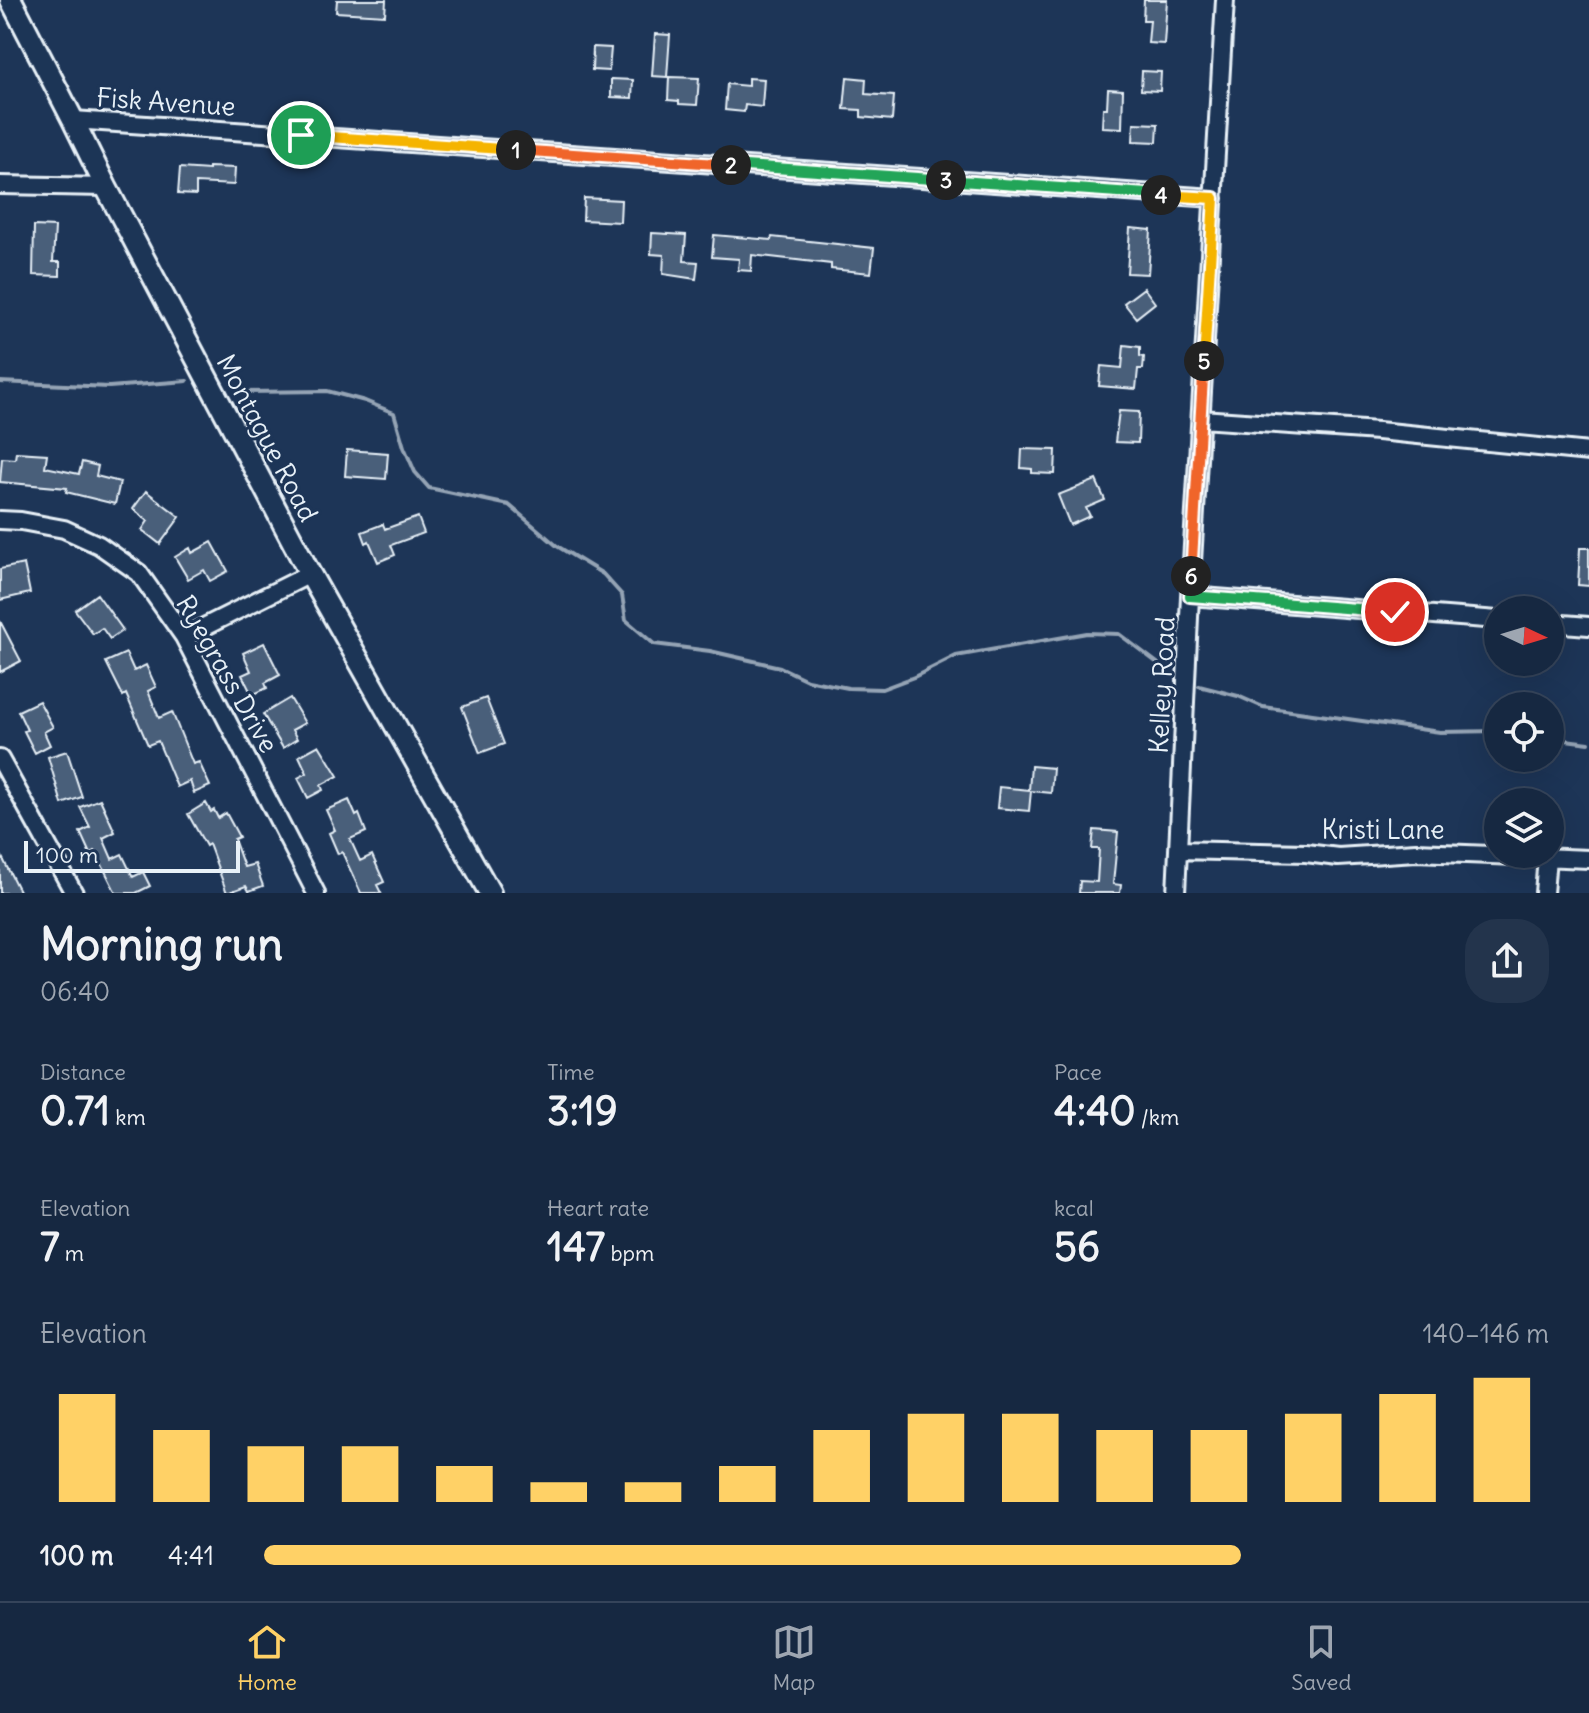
<!DOCTYPE html>
<html lang="en">
<head>
<meta charset="utf-8">
<style>
  body { margin:0; font-family:Delius,sans-serif; background:#23344c; color:#f1f3f6; height:100vh; display:flex; flex-direction:column; font-size:30px; white-space:nowrap }
  * { box-sizing:border-box; margin:0 }
  p { font-size:26px; color:#9ea6b1 }
  .icon { flex:none; width:44px; height:44px; fill:none; stroke:currentColor; stroke-width:2; stroke-linecap:round; stroke-linejoin:round }
  .map { position:relative; height:893px; overflow:hidden }
  .sheet { display:flex; flex-direction:column; background:#162841; flex:1 }
  .sheet>* { flex:none }
  .needle { width:52px; rotate:94deg }
  .buttons { position:absolute; left:1484px; top:596px; display:grid; gap:16px }
  .buttons a { display:grid; place-items:center; width:80px; height:80px; border-radius:50%; background:#162841; box-shadow:0 8px 32px #0002,0 0 0 2px #35445a; font-size:40px }
  .scale { position:absolute; left:24px; bottom:20px; width:216px; box-sizing:border-box; padding-left:8px; border:4px solid #e8f1f8; border-top:0; font-size:22px; line-height:28px; white-space:nowrap; color:#e8f1f8; -webkit-text-stroke:6px #1d3557; paint-order:stroke }
  .pin { position:absolute; display:grid; place-items:center; width:68px; height:68px; color:#fff; margin:-34px; border:4px solid #fff; border-radius:50%; box-shadow:0 2px 8px #0007 }
  .km { position:absolute; width:40px; height:40px; margin:-20px; border-radius:50%; background:#222; color:#fff; font-size:22px; line-height:40px; text-align:center }
  .round { display:grid; place-items:center; flex:none; width:84px; height:84px; border-radius:32px; background:#23344c }
  .headline { display:flex; align-items:center; justify-content:space-between; height:136px; padding:0 40px }
  h1 { font-size:44px; font-weight:700; line-height:60px }
  .figures { display:grid; grid-template-columns:repeat(3,1fr); gap:12px; height:136px; padding:8px 40px }
  .figures div { display:grid; align-content:center }
  .figures b { font-size:40px; font-weight:700 }
  .figures small { font-size:22px; font-weight:400 }
  .figures p { font-size:22px }
  .chart { height:224px; padding:16px 40px }
  .chart p { display:flex; justify-content:space-between }
  .chart svg { width:100%; height:144px; margin-top:8px; stroke:#ffd166; stroke-width:6 }
  ul { padding:0 40px; list-style:none; font-size:26px }
  li { display:grid; grid-template-columns:128px 96px 1fr; align-items:center; height:60px }
  li i { height:20px; border-radius:10px; background:#ffd166 }
  .menu { display:flex; justify-content:space-around; align-items:center; height:112px; border-top:2px solid #35445a; background:#162841; font-size:22px; color:#9ea6b1 }
  .menu a { display:grid; justify-items:center; gap:4px }
  .menu .selected { color:#ffd166 }
  .map>svg:first-child { display:block }
  .lines { fill:none; stroke-linecap:round; stroke-linejoin:round }
  .stream { stroke:#95a4b5; stroke-width:4 }
  .building { fill:#495e7a; stroke:#e8f1f8; stroke-width:2 }
  .minor-casing { stroke:#e8f1f8; stroke-width:22 }
  .major-casing { stroke:#e8f1f8; stroke-width:26 }
  .minor { stroke:#1d3557; stroke-width:16 }
  .major { stroke:#1d3557; stroke-width:20 }
  .split-1-casing { stroke:#fff; stroke-width:16 }
  .split-2-casing { stroke:#fff; stroke-width:16 }
  .split-3-casing { stroke:#fff; stroke-width:16 }
  .split-4-casing { stroke:#fff; stroke-width:16 }
  .split-5-casing { stroke:#fff; stroke-width:16 }
  .split-6-casing { stroke:#fff; stroke-width:16 }
  .split-7-casing { stroke:#fff; stroke-width:16 }
  .split-1 { stroke:#f5b400; stroke-width:10 }
  .split-2 { stroke:#f0652b; stroke-width:10 }
  .split-3 { stroke:#22a559; stroke-width:10 }
  .split-4 { stroke:#22a559; stroke-width:10 }
  .split-5 { stroke:#f5b400; stroke-width:10 }
  .split-6 { stroke:#f0652b; stroke-width:10 }
  .split-7 { stroke:#22a559; stroke-width:10 }
  .labels { text-anchor:middle; stroke-width:6; stroke-linejoin:round; paint-order:stroke }
  .street-label { font-size:26px; fill:#e8f1f8; stroke:#1d3557 }
</style>
</head>
<body>
<div class="map">
<svg width="1589" height="893" viewBox="0 0 1589 893">
  <rect width="100%" height="100%" fill="#1d3557"/>
  <filter id="ink" filterUnits="userSpaceOnUse"><feTurbulence type="fractalNoise" baseFrequency=".0125" numOctaves="2"/><feDisplacementMap in="SourceGraphic" scale="16" xChannelSelector="R" yChannelSelector="G"/><feConvolveMatrix kernelMatrix="1 2 1 2 8 2 1 2 1" color-interpolation-filters="sRGB"/></filter>
  <g filter="url(#ink)">
    <g class="lines">
      <path class="stream" d="M0 382 109 387 187 381
        M240 392 327 391 365 401 394 413 404 447 415 472 429 488 509 505 557 546 603 574 622 595 626 620 654 644 710 651 780 667 807 680 848 688 882 689 914 677 956 656 1087 633 1119 634 1168 671
        M1199 686 1238 696 1263 707 1440 732 1498 731
        M1550 738 1589 743"/>
    </g>
    <path class="building" d="M337 0H386L385 15 336 12Z
      M1144 0H1167L1164 44 1148 43 1150 20H1143Z
      M655 34 670 35 667 77 652 76Z
      M593 47 611 48 609 71 592 70Z
      M1142 71 1161 72 1160 91 1141 90Z
      M669 77 699 78 697 105 679 104V101L668 100Z
      M847 77 866 79 865 94 894 96 892 120 861 117V110L844 109Z
      M748 78 764 79 762 107 745 105 744 112 725 110 727 84 748 86Z
      M611 79 633 80 632 98 611 97Z
      M1108 89 1123 90 1122 128 1102 127 1103 108H1107Z
      M1134 123 1158 124 1157 142 1133 141Z
      M209 167 235 168 234 185 196 183V195L178 194 180 168 209 170Z
      M584 198 621 200 620 222 583 220Z
      M34 226 55 227 53 262H60V276L33 275Z
      M1130 228 1151 230 1148 274 1127 273Z
      M652 233 686 235 684 261 698 262 696 279 663 274 664 255 651 254Z
      M714 235 771 240 772 237 874 248 871 273 831 269V264L752 255 751 271 738 270 739 259 712 257Z
      M1144 288 1155 303 1136 318 1124 303Z
      M1124 345 1140 347V356L1144 357 1143 369H1138L1136 389 1099 386 1101 366 1122 368Z
      M1119 411 1139 412 1138 443 1115 442Z
      M1022 449 1056 450 1055 474 1032 473V469L1021 468Z
      M347 450 388 453 386 479 345 476Z
      M16 452 47 454 45 467 79 474 82 462 98 466 96 476 120 482 115 504 66 492 67 488 0 482 2 458 15 459Z
      M1096 480 1105 500 1086 508 1090 516 1070 525 1058 495Z
      M146 491 180 517 160 544 142 530 148 521 133 509Z
      M418 517 424 533 391 545 395 555 378 562 369 541 366 543 362 532 383 524 385 529Z
      M212 542 228 571 210 581 204 570 188 579 175 557 190 548 192 553Z
      M1580 548H1589V586L1578 585Z
      M24 564 30 593 0 600V569Z
      M97 594 123 630 110 639 102 628 93 634 75 610Z
      M0 621 21 661 0 672Z
      M264 643 280 675 265 683 267 688 252 695 242 675 251 671 243 653Z
      M126 653 134 671 146 665 156 687 148 691 159 718 172 712 193 764 199 762 210 786 194 793 190 781 177 787 158 741 148 745 126 694 123 696 106 662Z
      M290 698 305 723 292 730 297 739 283 748 263 714Z
      M486 698 504 744 480 753 462 707Z
      M39 701 53 727 44 732 50 745 35 753 24 731 27 730 18 711Z
      M319 745 338 776 321 785 323 790 308 798 298 778 307 773 299 756Z
      M67 751 82 797 62 804 48 757Z
      M1031 766 1053 768 1051 793 1031 791 1029 811 997 808 999 787 1029 790Z
      M100 799 115 832 103 838 112 859 122 854 133 877 143 872 150 886 136 893H116L95 851 90 854 80 832 90 827 80 807Z
      M349 800 356 816 359 814 366 832 350 839 360 861 372 855 384 882 377 885 381 893H361L342 852 338 854 329 833 335 830 326 810Z
      M206 803 211 812 214 810 218 818 226 813 239 837 234 839 244 867 255 864 263 886 249 891 246 886 227 893 209 844 206 846 188 814Z
      M1094 830 1118 832 1113 884 1121 885 1120 893H1079L1080 881 1097 882 1099 849H1092Z
      M0 853 20 893H0Z"/>
    <g class="lines">
      <g class="minor-casing">
        <path id="minor" d="M73 120 1214 198
          M0 185 106 187
          M1201 419 1378 431 1589 452
          M0 520 21 521 64 529 99 545 139 573 184 637 316 893
          M1190 596 1498 620
          M1550 623 1589 626
          M184 637 310 574
          M0 759 74 893
          M1178 850 1306 853 1338 857 1416 852 1589 859
          M1176 893 1190 596 1225 0
          M1544 893 1547 857"/>
      </g>
      <g class="major-casing">
        <path id="major" d="M11 0 73 120 106 187 310 574 490 893"/>
      </g>
      <use href="#minor" class="minor"/>
      <use href="#major" class="major"/>
    </g>
  </g>
  <g class="lines" filter="url(#ink)">
    <g class="split-1-casing">
      <path id="split-1" d="M301 135 516 150"/>
    </g>
    <g class="split-2-casing">
      <path id="split-2" d="M516 150 731 165"/>
    </g>
    <g class="split-3-casing">
      <path id="split-3" d="M731 165 946 180"/>
    </g>
    <g class="split-4-casing">
      <path id="split-4" d="M946 180 1161 195"/>
    </g>
    <g class="split-5-casing">
      <path id="split-5" d="M1161 195 1214 198 1204 361"/>
    </g>
    <g class="split-6-casing">
      <path id="split-6" d="M1191 576 1204 361"/>
    </g>
    <g class="split-7-casing">
      <path id="split-7" d="M1191 576 1190 596 1395 612"/>
    </g>
    <use href="#split-1" class="split-1"/>
    <use href="#split-2" class="split-2"/>
    <use href="#split-3" class="split-3"/>
    <use href="#split-4" class="split-4"/>
    <use href="#split-5" class="split-5"/>
    <use href="#split-6" class="split-6"/>
    <use href="#split-7" class="split-7"/>
  </g>
  <g class="labels">
    <g class="street-label">
      <text transform="translate(166 102) rotate(4)" y="9">Fisk Avenue</text>
      <text transform="translate(267 438) rotate(62)" y="9">Montague Road</text>
      <text transform="translate(227 674) rotate(60)" y="9">Ryegrass Drive</text>
      <text transform="translate(1162 685) rotate(-87)" y="9">Kelley Road</text>
      <text x="1383" y="839">Kristi Lane</text>
    </g>
  </g>
</svg>
<div class="buttons">
<a><svg class="needle" viewBox="-14 -14 28 28"><path d="M0-13l5 13h-10z" fill="#e53935"/><path d="M0 13l5-13h-10z" fill="#9ea6b1"/></svg></a>
<a><svg class="icon" aria-label="locate" viewBox="0 0 24 24"><circle cx="12" cy="12" r="6"/><path d="M12 2v4M12 18v4M2 12h4M18 12h4"/></svg></a>
<a><svg class="icon" aria-label="layers" viewBox="0 0 24 24"><path d="M12 4l9 5-9 5-9-5zM3 14l9 5 9-5"/></svg></a>
</div>
<div class="scale">100 m</div>
<div class="pin" style="left:301px;top:135px;background:#1e9e55"><svg class="icon" aria-label="arrive" viewBox="0 0 24 24"><path d="M6 21V4h12l-3 4 3 4H6"/></svg></div>
<div class="pin" style="left:1395px;top:612px;background:#d93025"><svg class="icon" aria-label="check" viewBox="0 0 24 24"><path d="M5 12l5 5 9-10"/></svg></div>
<b class="km" style="left:516px;top:150px">1</b>
<b class="km" style="left:731px;top:165px">2</b>
<b class="km" style="left:946px;top:180px">3</b>
<b class="km" style="left:1161px;top:195px">4</b>
<b class="km" style="left:1204px;top:361px">5</b>
<b class="km" style="left:1191px;top:576px">6</b>
</div>
<section class="sheet">
<div class="headline"><div><h1>Morning run</h1><p>06:40</p></div><a class="round"><svg class="icon" aria-label="share" viewBox="0 0 24 24"><path d="M12 15V3M7 8l5-5 5 5M5 13v7h14v-7"/></svg></a></div>
<div class="figures">
<div><p>Distance</p><b>0.71<small> km</small></b></div>
<div><p>Time</p><b>3:19</b></div>
<div><p>Pace</p><b>4:40<small> /km</small></b></div>
</div>
<div class="figures">
<div><p>Elevation</p><b>7<small> m</small></b></div>
<div><p>Heart rate</p><b>147<small> bpm</small></b></div>
<div><p>kcal</p><b>56</b></div>
</div>
<div class="chart"><p><span>Elevation</span>140–146 m</p>
<svg viewBox="0 0 160 44" preserveAspectRatio="none"><path d="M5 44V11M15 44V22M25 44V27M35 44V27M45 44V33M55 44V38M65 44V38M75 44V33M85 44V22M95 44V17M105 44V17M115 44V22M125 44V22M135 44V17M145 44V11M155 44V6"/></svg>
</div>
<ul>
<li><b>100 m</b>4:41<i style="width:76%"></i></li>
</ul>
</section>
<nav class="menu">
<a class="selected"><svg class="icon" aria-label="home" viewBox="0 0 24 24"><path d="M3 11l9-7 9 7M6 9v11h12V9"/></svg>Home</a>
<a><svg class="icon" aria-label="map" viewBox="0 0 24 24"><path d="M3 6l6-2 6 2 6-2v14l-6 2-6-2-6 2zM9 4v14M15 6v14"/></svg>Map</a>
<a><svg class="icon" aria-label="saved" viewBox="0 0 24 24"><path d="M7 4h10v16l-5-4-5 4z"/></svg>Saved</a>
</nav>
</body>
</html>
